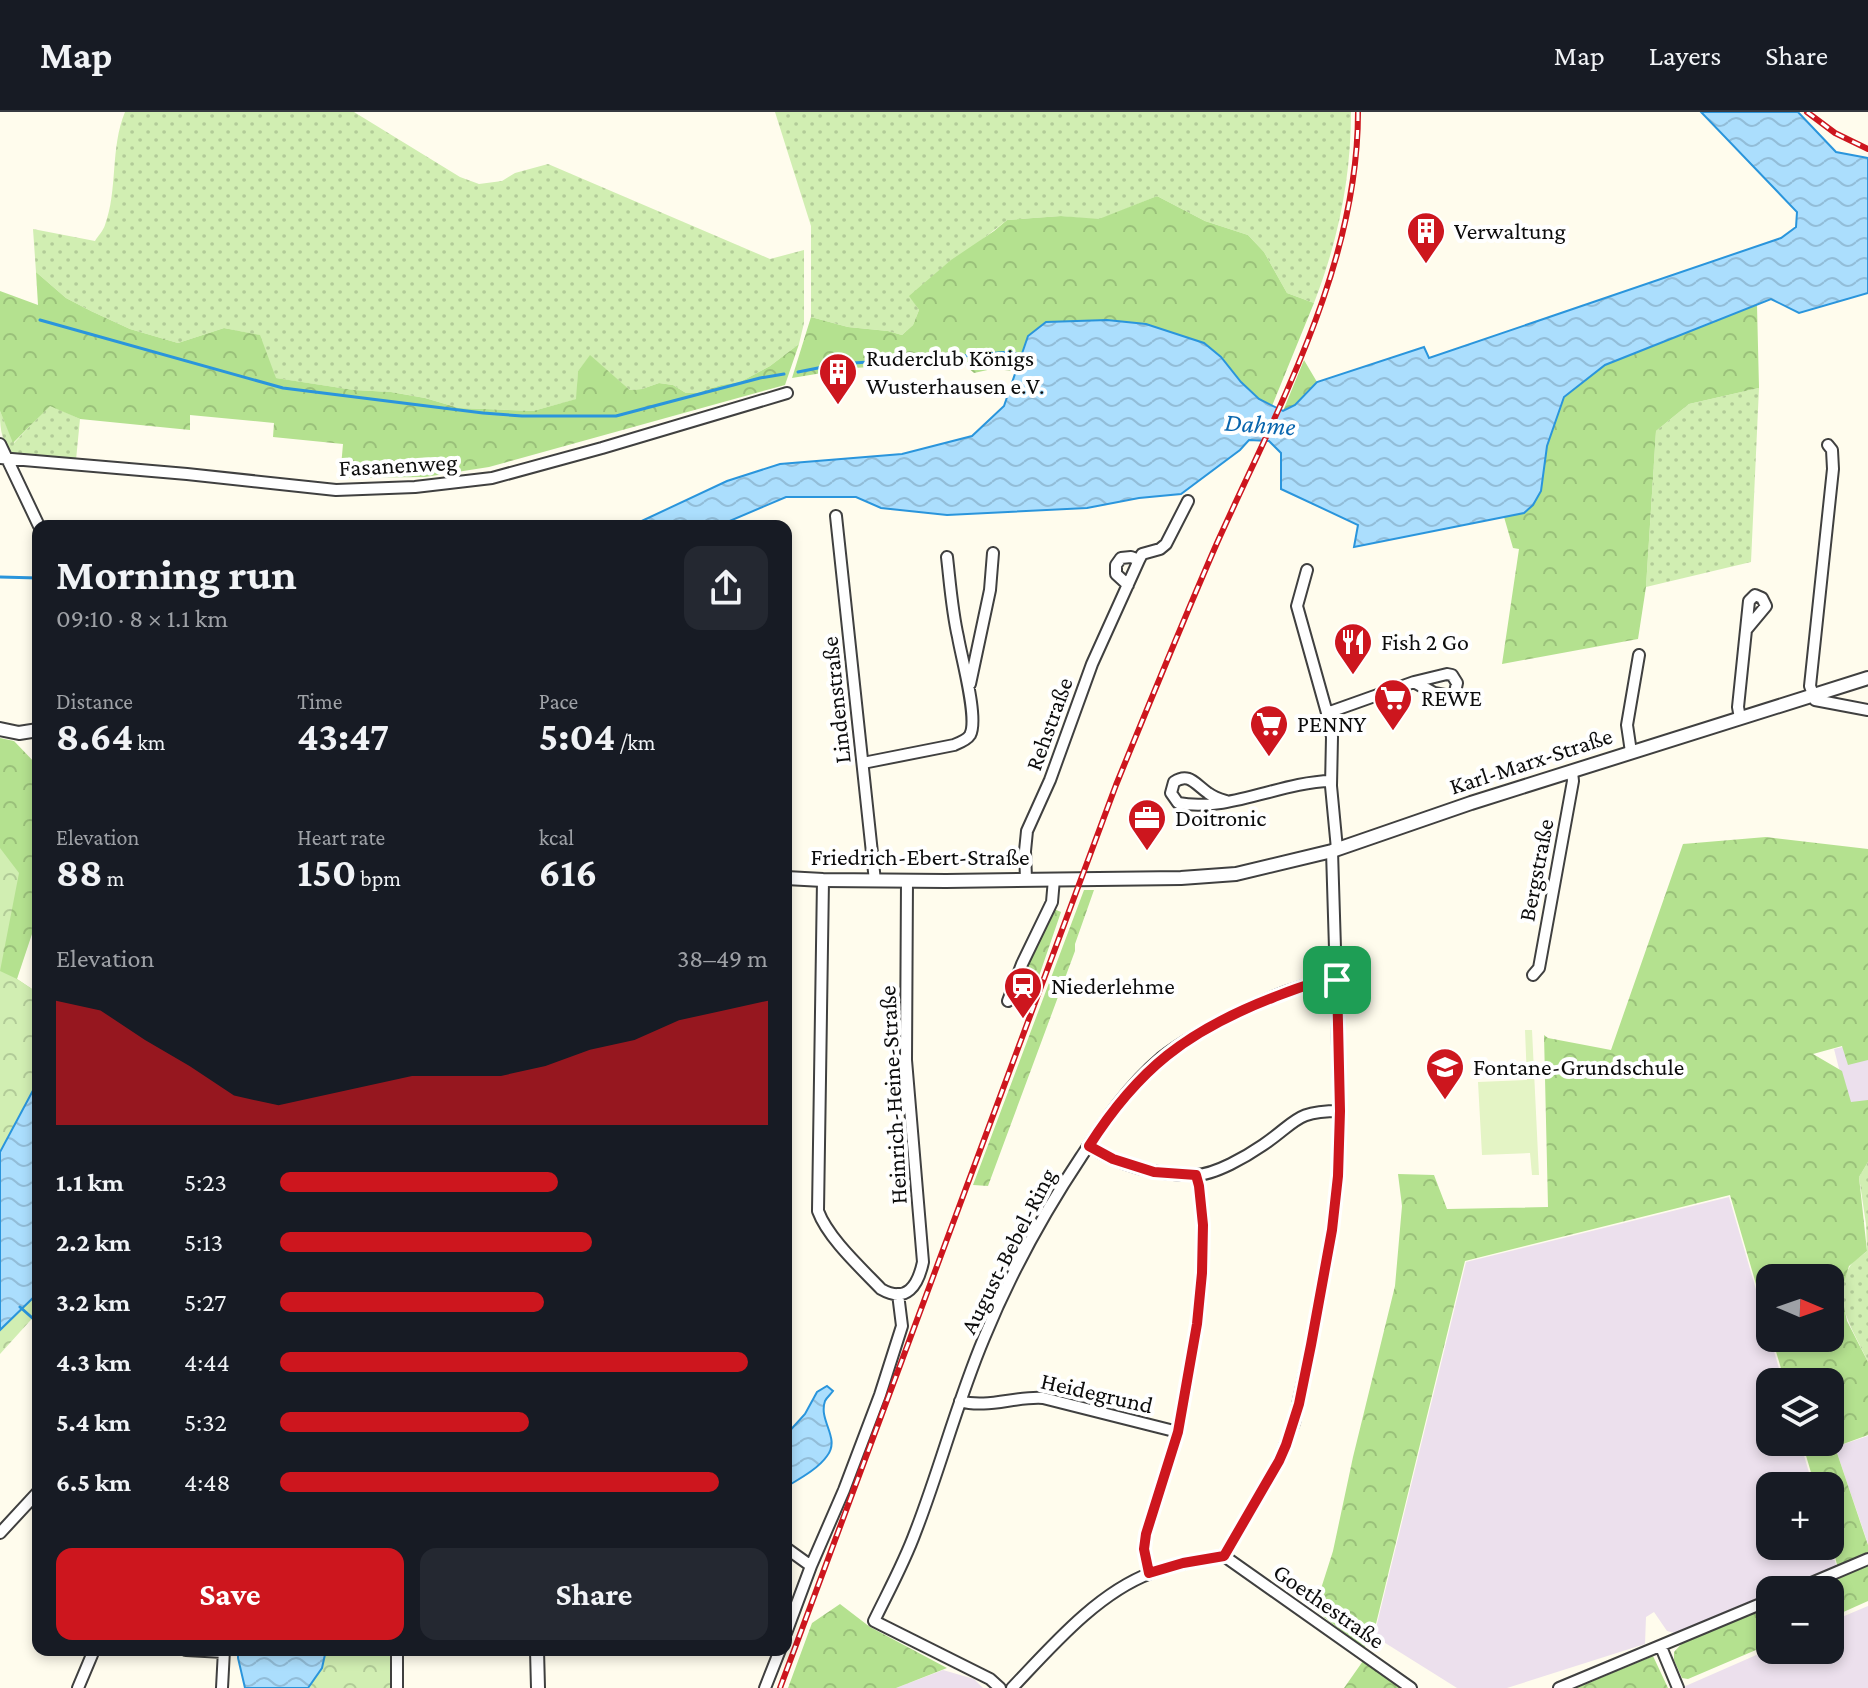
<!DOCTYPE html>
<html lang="en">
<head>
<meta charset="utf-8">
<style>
  body { margin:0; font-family:"Crimson Pro",serif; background:#242831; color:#f1f3f6; height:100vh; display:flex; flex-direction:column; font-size:30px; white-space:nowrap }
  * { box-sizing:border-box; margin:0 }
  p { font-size:26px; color:#9ea1a6 }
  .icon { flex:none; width:44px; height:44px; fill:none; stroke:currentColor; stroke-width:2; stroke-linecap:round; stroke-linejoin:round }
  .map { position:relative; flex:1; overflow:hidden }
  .sheet { position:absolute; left:32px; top:408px; width:760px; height:1136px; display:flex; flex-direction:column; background:#171b24; border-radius:16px; box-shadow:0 4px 12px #0003 }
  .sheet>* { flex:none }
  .needle { width:52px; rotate:92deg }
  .controls { position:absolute; left:1756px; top:1152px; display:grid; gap:16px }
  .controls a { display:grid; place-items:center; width:88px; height:88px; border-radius:16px; background:#171b24; box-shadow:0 4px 12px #0003; font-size:40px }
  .pin { position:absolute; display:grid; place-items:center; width:68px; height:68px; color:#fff; margin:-34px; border-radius:16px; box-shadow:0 4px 12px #0006 }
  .round { display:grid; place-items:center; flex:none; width:84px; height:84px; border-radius:16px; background:#242831 }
  .head { display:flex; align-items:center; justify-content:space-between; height:136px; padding:0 24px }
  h1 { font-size:44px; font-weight:700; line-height:60px }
  .metrics { display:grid; grid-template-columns:repeat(3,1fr); gap:12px; height:136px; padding:8px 24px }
  .metrics div { display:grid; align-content:center }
  .metrics b { font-size:40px; font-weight:700 }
  .metrics small { font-size:22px; font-weight:400 }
  .metrics p { font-size:22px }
  .chart { height:224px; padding:16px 24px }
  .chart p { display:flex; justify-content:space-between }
  .chart svg { width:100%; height:144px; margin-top:8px; fill:#cd161e; opacity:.7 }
  .action { display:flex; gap:16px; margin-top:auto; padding:16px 24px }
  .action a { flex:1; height:92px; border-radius:16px; background:#cd161e; color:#fff; font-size:32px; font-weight:700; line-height:92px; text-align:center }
  .action a+a { background:#242831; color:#f1f3f6 }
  ul { padding:0 24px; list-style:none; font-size:26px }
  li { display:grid; grid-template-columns:128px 96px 1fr; align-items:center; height:60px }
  li i { height:20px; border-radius:10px; background:#cd161e }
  header { display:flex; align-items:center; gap:48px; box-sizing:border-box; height:112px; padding:0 40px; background:#171b24; border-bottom:2px solid #363941 }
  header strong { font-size:38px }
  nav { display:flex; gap:44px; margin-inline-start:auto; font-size:28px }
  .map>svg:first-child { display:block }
  .industrial { fill:#ece0ed }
  .grass { fill:url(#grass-dots) }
  .forest { fill:url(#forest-crowns) }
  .park { fill:url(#park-crowns) }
  .pitch { fill:#e4f4c5 }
  .water { fill:url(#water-waves); stroke:#2a95dc; stroke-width:2 }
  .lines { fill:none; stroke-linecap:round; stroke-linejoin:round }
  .stream { stroke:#2a95dc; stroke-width:3 }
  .minor-casing { stroke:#404040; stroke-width:14 }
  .tertiary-casing { stroke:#404040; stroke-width:16 }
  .minor { stroke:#fff; stroke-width:10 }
  .tertiary { stroke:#fff; stroke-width:12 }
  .rail-casing { stroke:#cd161e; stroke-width:6 }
  .rail { stroke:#fff; stroke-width:3; stroke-dasharray:9; stroke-linecap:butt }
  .route-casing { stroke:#fff; stroke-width:16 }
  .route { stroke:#cd161e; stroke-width:10 }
  .labels { text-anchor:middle; stroke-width:8; stroke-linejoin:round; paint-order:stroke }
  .poi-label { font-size:24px; fill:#0d0d0d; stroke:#fff; text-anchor:start }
  .street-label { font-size:24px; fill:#0d0d0d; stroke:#fff }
  .water-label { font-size:26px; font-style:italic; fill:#0865ad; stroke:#fff }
</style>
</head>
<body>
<header>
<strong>Map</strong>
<nav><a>Map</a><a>Layers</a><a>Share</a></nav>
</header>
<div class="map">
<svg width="1868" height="1576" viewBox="0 0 1868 1576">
  <defs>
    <pattern id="grass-dots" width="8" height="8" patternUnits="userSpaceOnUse" patternTransform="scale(2)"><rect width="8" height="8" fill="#d1eeb2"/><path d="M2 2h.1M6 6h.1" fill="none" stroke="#b2cb98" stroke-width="1.8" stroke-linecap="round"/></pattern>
    <pattern id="forest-crowns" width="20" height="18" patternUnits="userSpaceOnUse" patternTransform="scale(2)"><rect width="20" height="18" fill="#b4e18f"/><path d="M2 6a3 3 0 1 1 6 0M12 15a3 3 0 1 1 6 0" fill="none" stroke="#9ac07a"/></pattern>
    <pattern id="park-crowns" width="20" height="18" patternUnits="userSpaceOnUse" patternTransform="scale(2)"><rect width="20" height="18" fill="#d1eeb2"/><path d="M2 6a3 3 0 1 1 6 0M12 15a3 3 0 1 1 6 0" fill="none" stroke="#b2cb98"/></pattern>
    <pattern id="water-waves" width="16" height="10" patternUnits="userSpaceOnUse" patternTransform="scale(2)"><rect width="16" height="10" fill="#abdefd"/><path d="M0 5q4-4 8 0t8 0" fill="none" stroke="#92bdd8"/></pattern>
  </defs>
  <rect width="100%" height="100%" fill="#fffced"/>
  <path class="industrial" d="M1868 929V992L1849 996 1834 937Z
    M1729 1085 1783 1270H1770V1330H1800L1813 1374H1770V1434L1830 1433 1837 1456 1784 1478H1770V1484L1678 1522 1667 1519 1654 1500 1646 1505 1645 1532 1507 1576H1457L1374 1524 1466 1150Z
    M1868 1324V1432L1835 1335Z
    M1868 1494V1576H1681L1770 1537V1538H1830V1510Z
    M943 1558 974 1567 983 1576H896Z"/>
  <path class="grass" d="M125 0H354L460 65 479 72 502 69 515 61 548 52 770 147 804 138V211L799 232 770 254 740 270 721 273 697 281H686L673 273 659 271 642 277 630 278 590 244 578 259 577 287 533 299 459 296 425 286 391 280 354 278 275 266 259 223 224 216 178 231 130 217 91 199 66 186 36 160 33 117 95 129C98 124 103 119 105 113 118 78 110 36 125 0Z
    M775 0H1351C1351 67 1338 129 1314 191L1287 181 1264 140 1248 123 1205 109 1157 84 1099 108 1061 104 1007 108 910 184 919 198 913 213 902 223 888 219 848 215 811 205V114Z
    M1759 276 1751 450 1646 475 1656 319 1689 292Z
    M50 293 80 307 76 348 13 342C1 328 0 317 0 299L14 331Z
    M1868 1050V1250C1855 1220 1830 1189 1849 1156 1852 1149 1862 1144 1867 1139L1866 1112 1859 1065Z"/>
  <path class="forest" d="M1157 84 1205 109 1248 123 1264 140 1287 181 1314 191 1272 294 1259 288 1204 231 1146 212 1107 208 1071 209 1028 224 1016 259 992 257 974 261 957 246 938 252 852 256 792 266 811 205 848 215 888 219 902 223 913 213 919 198 909 184 951 148 994 119 1007 108 1061 104 1099 107Z
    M36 160 66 186 91 199 130 217 178 231 224 216 260 223 276 266 354 278 391 280 425 286 459 296 533 299 576 287 578 259 590 243 630 278 642 277 659 271 673 273 686 281H697L721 273 740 270 770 254 799 232 785 273 489 355 425 365 340 366 343 332 273 325 274 311 190 303V318L80 307 50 294 13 331 0 299V179L38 193Z
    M1757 193 1759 276 1689 292 1656 319 1646 475 1638 527 1502 552 1519 437 1513 436 1504 405 1524 401 1541 379 1547 334 1563 285 1605 253Z
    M1304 248 1317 270 1295 293 1283 299Z
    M0 626 14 629 38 654V804L17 867 38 881V969L0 1040Z
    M1766 725 1868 737V948L1848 953 1842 934 1813 942 1842 959 1851 990 1868 988V1050L1859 1065 1867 1139 1849 1154 1841 1180 1847 1209 1868 1250V1323L1835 1335 1868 1433V1440L1838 1456 1830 1427V1374H1815L1802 1330H1830V1270H1785L1772 1226H1830V1166H1770V1220L1730 1083 1465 1149 1373 1524 1364 1536 1316 1499 1318 1486 1333 1439 1353 1345 1395 1174 1402 1094 1398 1062 1434 1063 1447 1097 1548 1095 1544 923 1548 926 1611 938 1683 732Z
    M1084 778H1094L1075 832V839L988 1074 973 1073Z
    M1054 797 1061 800 1037 870 1031 873 1026 871C1019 852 1044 816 1054 797Z
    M1868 1454V1489L1830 1506V1478H1810Z
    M840 1492 870 1515 947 1556 896 1576H788L812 1511Z
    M1770 1494V1532L1688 1567 1682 1566 1674 1548V1540L1684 1529Z
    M1653 1544 1668 1576H1576Z
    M1363 1549 1403 1576H1344Z"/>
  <path class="park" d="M0 736 19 761 0 859 17 867 38 881V969L0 1040Z
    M38 1181V1200L0 1242V1218Z
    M326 1538H395V1576H308L322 1556Z"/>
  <path class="pitch" d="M1525 918H1532L1539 1063H1532L1530 1041 1482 1043 1478 970 1527 968Z"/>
  <path class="water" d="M1701 0H1798L1836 40 1868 46V181L1799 201 1771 187 1605 253 1564 285 1547 334 1541 379 1533 393 1524 401 1354 435 1358 413 1281 377V341L1269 329 1249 328 1240 338 1181 382 1139 386 1087 396 947 403 881 396 856 385H786L718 414H631L727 369 780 352 902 342 972 324 1004 294 1028 224 1046 210 1107 208 1146 212 1204 231 1221 245 1241 270 1259 287 1283 299 1295 293 1317 270 1424 235 1429 246 1781 126 1796 115 1797 100Z
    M38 969V1181L0 1218V1040Z
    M827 1274 833 1279C831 1282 827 1285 825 1289 818 1309 841 1326 827 1344 818 1357 799 1367 786 1375V1323L805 1302 817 1280Z
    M238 1538H326L322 1556 308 1576H245L238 1546Z"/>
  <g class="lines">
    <path class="stream" d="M40 208 283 276 483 301 522 304H616L760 266 784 262
      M951 245 1010 240 1023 244
      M798 260 838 252 930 246
      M0 465 38 466
      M20 1195 38 1211"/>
    <g class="minor-casing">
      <path id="minor" d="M0 332 39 414
        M1828 333 1832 338 1833 357 1810 574 1815 588 1868 598
        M0 346 187 362 336 378 415 375 492 366 602 336 787 281
        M836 404 875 769
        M1307 458 1297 494 1327 601 1332 625 1331 674 1337 737
        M1128 473 1116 462V453L1121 446 1131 445 1139 448
        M970 572 990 478 993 441
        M1327 601 1414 570 1434 581 1450 584 1455 580 1457 571 1452 563 1447 562 1414 570
        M1740 606 1738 595 1749 489 1755 483 1762 486 1766 494 1746 518
        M1631 640 1627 613 1639 543
        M863 651 954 633C959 631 967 628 970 623 979 607 961 544 958 525 952 499 950 471 947 445
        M1226 689C1219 687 1213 685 1208 681 1195 672 1189 660 1174 670L1171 681 1178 691C1230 700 1280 670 1331 669
        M1026 767 1025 739 1027 719 1050 668 1092 552 1139 448 1142 442 1160 437 1166 432 1188 389
        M823 768 818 1099C828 1126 861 1156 881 1177 907 1192 918 1173 923 1150L906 948 907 768
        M1533 863 1539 856 1573 669 1572 660
        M1008 889 1022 852 1052 790 1054 767
        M1089 1034C1120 1054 1158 1063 1195 1063 1215 1063 1247 1044 1263 1033 1298 1009 1295 999 1340 999
        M960 1289C986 1297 1016 1284 1043 1286L1178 1320
        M0 1421 38 1380
        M786 1436 811 1454
        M1224 1444 1279 1349 1294 1311 1311 1233 1332 1118 1338 1064 1340 999 1332 739
        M1149 1461 1144 1437 1146 1422 1178 1320 1197 1212 1202 1161 1203 1113 1199 1074 1196 1063
        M1795 1478 1868 1447
        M786 1521 811 1454 844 1378 880 1283 902 1214 898 1182
        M1661 1535 1678 1576
        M186 1538 224 1540
        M397 1538V1576
        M78 1576 94 1538
        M222 1576 224 1538
        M765 1576 780 1538
        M1000 1576 990 1567 874 1509C888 1480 904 1451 915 1421 940 1357 957 1290 984 1226 1010 1163 1043 1102 1081 1045 1105 1009 1128 974 1161 946 1185 927 1212 914 1239 900 1269 886 1303 870 1337 868
        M1012 1576C1051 1535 1097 1481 1151 1461 1174 1452 1199 1448 1224 1444L1411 1576
        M1559 1576 1770 1488"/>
    </g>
    <g class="tertiary-casing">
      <path id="tertiary" d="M0 617 19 621 38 618
        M786 766 823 768 946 769 1181 766 1236 762 1332 739 1471 691 1868 566
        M537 1538 538 1576"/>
    </g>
    <use href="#minor" class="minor"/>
    <use href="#tertiary" class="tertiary"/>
    <g class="rail-casing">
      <path id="rail" d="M1807 0 1835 21 1868 37
        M780 1576 1116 673C1149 592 1182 511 1217 431 1278 295 1358 153 1358 0"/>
    </g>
    <use href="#rail" class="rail"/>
  </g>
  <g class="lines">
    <g class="route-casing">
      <path id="route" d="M1337 868 1340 999 1338 1064 1332 1118 1311 1233 1299 1292 1286 1333 1279 1349 1224 1444 1183 1451 1149 1461 1144 1437 1146 1422 1178 1320 1197 1212 1202 1161 1203 1113 1199 1074 1196 1063 1154 1060 1113 1047 1089 1034C1138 957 1187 919 1272 886 1293 878 1313 869 1337 868Z"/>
    </g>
    <use href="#route" class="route"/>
  </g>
  <defs>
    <g id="building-pin" transform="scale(2)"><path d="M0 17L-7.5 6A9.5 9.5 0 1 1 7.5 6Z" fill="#cd161e" stroke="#fff"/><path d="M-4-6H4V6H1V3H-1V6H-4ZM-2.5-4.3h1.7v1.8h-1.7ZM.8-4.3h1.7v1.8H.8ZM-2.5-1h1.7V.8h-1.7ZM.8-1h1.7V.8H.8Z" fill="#fff"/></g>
    <g id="restaurant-pin" transform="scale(2)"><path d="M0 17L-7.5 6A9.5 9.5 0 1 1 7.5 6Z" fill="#cd161e" stroke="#fff"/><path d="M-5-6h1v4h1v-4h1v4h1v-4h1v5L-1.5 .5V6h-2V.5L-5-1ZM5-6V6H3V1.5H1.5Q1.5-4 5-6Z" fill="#fff"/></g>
    <g id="supermarket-pin" transform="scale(2)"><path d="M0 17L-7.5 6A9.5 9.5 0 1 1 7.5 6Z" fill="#cd161e" stroke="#fff"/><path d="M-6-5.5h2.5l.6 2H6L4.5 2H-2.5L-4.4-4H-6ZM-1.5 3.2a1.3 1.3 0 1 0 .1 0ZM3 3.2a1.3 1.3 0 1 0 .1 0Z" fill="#fff"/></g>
    <g id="office-pin" transform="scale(2)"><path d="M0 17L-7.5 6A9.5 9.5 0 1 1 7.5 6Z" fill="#cd161e" stroke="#fff"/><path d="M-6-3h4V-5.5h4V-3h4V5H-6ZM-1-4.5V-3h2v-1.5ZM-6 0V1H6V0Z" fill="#fff"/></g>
    <g id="station-pin" transform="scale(2)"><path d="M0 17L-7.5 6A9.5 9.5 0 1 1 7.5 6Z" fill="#cd161e" stroke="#fff"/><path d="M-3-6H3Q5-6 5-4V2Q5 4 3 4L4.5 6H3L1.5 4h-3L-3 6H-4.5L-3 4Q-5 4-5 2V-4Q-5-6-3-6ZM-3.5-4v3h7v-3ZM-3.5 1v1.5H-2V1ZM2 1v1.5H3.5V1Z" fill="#fff"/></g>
    <g id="school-pin" transform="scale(2)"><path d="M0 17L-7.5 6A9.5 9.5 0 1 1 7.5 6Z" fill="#cd161e" stroke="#fff"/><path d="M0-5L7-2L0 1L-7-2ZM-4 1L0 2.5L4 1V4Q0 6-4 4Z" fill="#fff"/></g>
  </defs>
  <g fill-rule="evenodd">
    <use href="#building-pin" x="1426" y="119"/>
    <use href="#building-pin" x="838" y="260"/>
    <use href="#restaurant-pin" x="1353" y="530"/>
    <use href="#supermarket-pin" x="1393" y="586"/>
    <use href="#supermarket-pin" x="1269" y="612"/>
    <use href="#office-pin" x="1147" y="706"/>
    <use href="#station-pin" x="1023" y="874"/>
    <use href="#school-pin" x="1445" y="955"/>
  </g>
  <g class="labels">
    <g class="poi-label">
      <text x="1454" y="127">Verwaltung</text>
      <text x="866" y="254">Ruderclub Königs<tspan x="866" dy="28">Wusterhausen e.V.</tspan></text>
      <text x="1381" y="538">Fish 2 Go</text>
      <text x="1421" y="594">REWE</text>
      <text x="1297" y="620">PENNY</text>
      <text x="1175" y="714">Doitronic</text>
      <text x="1051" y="882">Niederlehme</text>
      <text x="1473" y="963">Fontane-Grundschule</text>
    </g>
    <g class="street-label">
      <text transform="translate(398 353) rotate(-3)" y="8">Fasanenweg</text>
      <text transform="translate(836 588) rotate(-96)" y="8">Lindenstraße</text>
      <text transform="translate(1049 612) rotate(-70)" y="8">Rehstraße</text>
      <text transform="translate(1531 649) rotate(-18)" y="8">Karl-Marx-Straße</text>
      <text x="920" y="753">Friedrich-Ebert-Straße</text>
      <text transform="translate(1536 758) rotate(-79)" y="8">Bergstraße</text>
      <text transform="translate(893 983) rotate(-93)" y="8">Heinrich-Heine-Straße</text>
      <text transform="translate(1008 1139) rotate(-63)" y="8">August-Bebel-Ring</text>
      <text transform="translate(1097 1281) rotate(13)" y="8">Heidegrund</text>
      <text transform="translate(1329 1494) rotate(35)" y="8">Goethestraße</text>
    </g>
    <g class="water-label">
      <text transform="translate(1260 312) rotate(4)" y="9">Dahme</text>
    </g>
  </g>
</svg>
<div class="controls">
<a><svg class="needle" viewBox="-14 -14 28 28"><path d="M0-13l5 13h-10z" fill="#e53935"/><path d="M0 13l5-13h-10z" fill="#9ea1a6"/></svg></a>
<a><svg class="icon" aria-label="layers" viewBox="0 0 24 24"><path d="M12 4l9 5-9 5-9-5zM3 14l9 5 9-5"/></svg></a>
<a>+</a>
<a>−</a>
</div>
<div class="pin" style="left:1337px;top:868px;background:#1e9e55"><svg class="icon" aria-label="arrive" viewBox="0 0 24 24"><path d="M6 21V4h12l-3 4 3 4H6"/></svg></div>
<section class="sheet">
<div class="head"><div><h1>Morning run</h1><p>09:10 · 8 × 1.1 km</p></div><a class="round"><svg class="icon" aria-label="share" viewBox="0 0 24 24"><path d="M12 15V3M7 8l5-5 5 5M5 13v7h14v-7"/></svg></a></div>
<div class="metrics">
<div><p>Distance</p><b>8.64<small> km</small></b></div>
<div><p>Time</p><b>43:47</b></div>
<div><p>Pace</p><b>5:04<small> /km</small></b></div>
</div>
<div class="metrics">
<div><p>Elevation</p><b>88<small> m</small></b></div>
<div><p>Heart rate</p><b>150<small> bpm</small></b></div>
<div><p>kcal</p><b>616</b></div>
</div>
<div class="chart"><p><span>Elevation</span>38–49 m</p>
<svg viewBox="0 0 160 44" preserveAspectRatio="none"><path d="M0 44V6L10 9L20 18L30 26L40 35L50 38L60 35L70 32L80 29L90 29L100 29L110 26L120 21L130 18L140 12L150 9L160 6V44z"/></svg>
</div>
<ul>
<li><b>1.1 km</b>5:23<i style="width:57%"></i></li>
<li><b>2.2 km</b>5:13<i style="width:64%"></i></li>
<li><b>3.2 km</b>5:27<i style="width:54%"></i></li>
<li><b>4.3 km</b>4:44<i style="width:96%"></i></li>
<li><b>5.4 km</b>5:32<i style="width:51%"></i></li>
<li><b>6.5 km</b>4:48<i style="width:90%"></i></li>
</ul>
<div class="action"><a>Save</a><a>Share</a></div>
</section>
</div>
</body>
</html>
